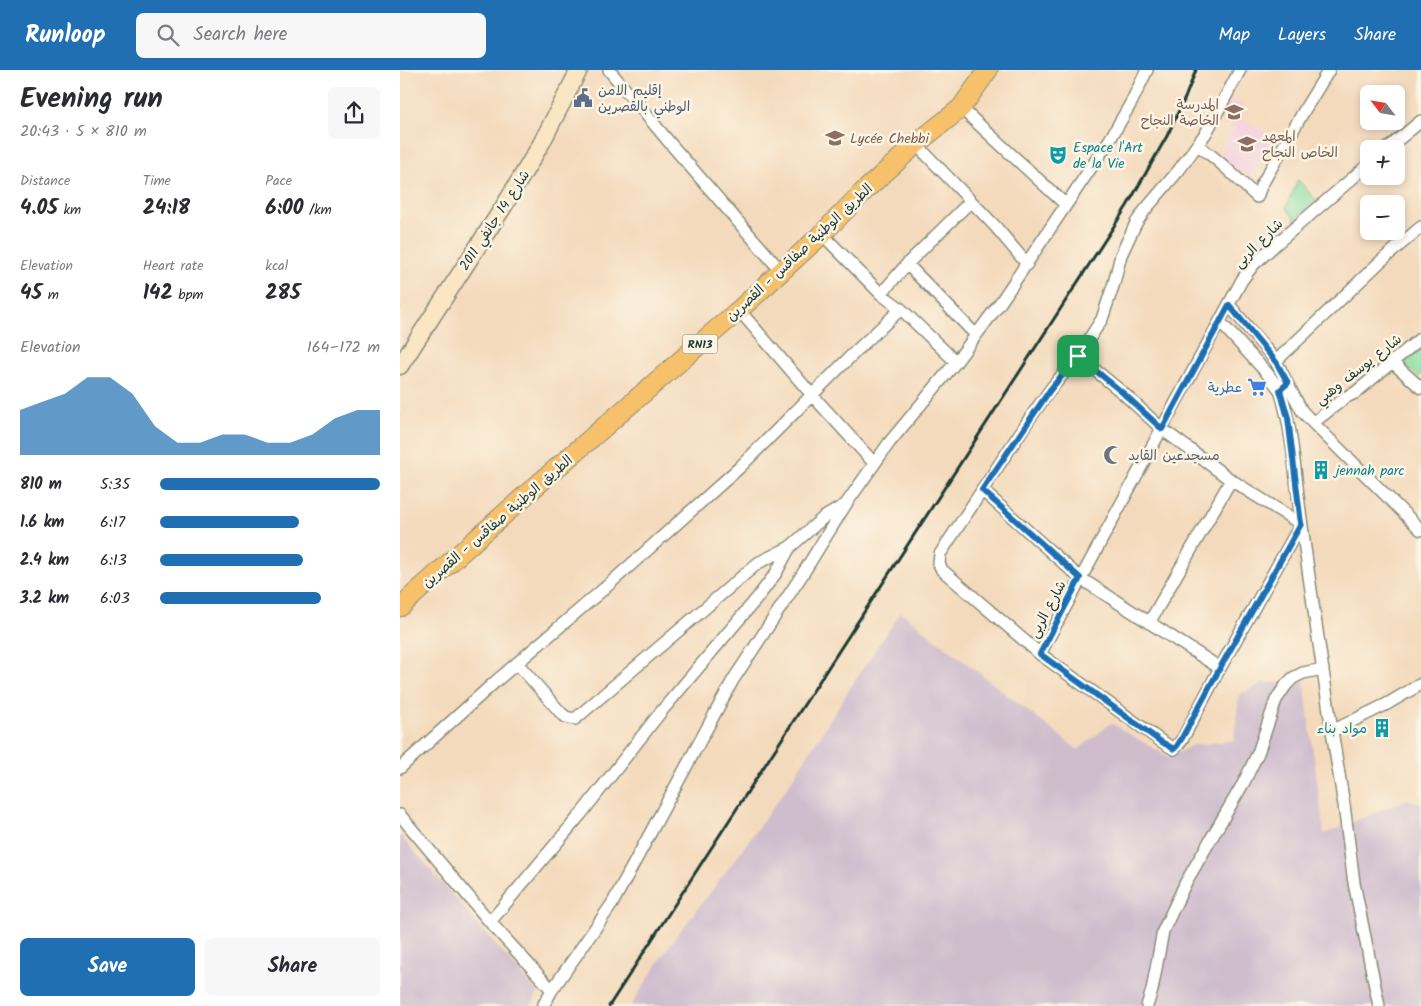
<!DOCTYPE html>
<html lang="en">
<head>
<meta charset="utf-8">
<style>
  body { margin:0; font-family:Kalam,"Playpen Sans Arabic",sans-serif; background:#f7f7f7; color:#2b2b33; height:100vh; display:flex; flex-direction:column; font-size:19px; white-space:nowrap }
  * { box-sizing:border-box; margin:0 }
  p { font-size:16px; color:#7c7c81 }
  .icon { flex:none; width:28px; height:28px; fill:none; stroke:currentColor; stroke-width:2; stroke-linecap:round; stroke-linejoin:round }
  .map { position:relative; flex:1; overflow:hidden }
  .drawer { display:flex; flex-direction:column; background:#fff; width:400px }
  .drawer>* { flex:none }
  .needle { width:32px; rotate:301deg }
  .fabs { position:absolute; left:960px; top:15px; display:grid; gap:10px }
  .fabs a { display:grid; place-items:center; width:45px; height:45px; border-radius:8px; background:#fff; box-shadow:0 2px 8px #0003; font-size:25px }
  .pin { position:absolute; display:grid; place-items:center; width:42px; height:42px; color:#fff; margin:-21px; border-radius:10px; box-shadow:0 2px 8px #0006 }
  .round { display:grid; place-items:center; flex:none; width:52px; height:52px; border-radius:8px; background:#f7f7f7 }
  .summary { display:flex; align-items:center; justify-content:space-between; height:85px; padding:0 20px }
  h1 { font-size:28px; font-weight:700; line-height:38px }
  .figures { display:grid; grid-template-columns:repeat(3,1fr); gap:8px; height:85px; padding:5px 20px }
  .figures div { display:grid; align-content:center }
  .figures b { font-size:21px; font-weight:700 }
  .figures small { font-size:14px; font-weight:400 }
  .figures p { font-size:14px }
  .chart { height:140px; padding:10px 20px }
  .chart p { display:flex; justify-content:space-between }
  .chart svg { width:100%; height:90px; margin-top:5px; fill:#1f6fb2; opacity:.7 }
  .action { display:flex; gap:10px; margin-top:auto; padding:10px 20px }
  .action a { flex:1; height:58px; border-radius:8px; background:#1f6fb2; color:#fff; font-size:20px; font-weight:700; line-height:58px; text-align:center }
  .action a+a { background:#f7f7f7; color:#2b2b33 }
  ul { padding:0 20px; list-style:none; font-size:16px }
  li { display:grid; grid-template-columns:80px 60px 1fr; align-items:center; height:38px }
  li i { height:12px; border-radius:6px; background:#1f6fb2 }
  header { display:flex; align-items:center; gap:30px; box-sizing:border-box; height:70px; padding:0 25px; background:#1f6fb2; color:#fff }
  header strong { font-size:24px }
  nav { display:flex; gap:28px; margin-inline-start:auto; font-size:18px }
  .search { width:350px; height:45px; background:#f7f7f7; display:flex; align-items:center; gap:12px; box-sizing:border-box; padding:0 18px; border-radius:8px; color:#7c7c81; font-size:19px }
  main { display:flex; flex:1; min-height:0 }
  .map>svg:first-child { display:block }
  .built { fill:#f3cfdf }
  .industrial { fill:#cfbdce }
  .green { fill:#86dea2; stroke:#528e6b }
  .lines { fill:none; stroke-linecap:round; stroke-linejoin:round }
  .street-casing { stroke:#8a8c78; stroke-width:14 }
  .secondary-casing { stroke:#8a8c78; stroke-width:19 }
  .primary-casing { stroke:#8a8c78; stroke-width:21 }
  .street { stroke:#fff; stroke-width:11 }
  .secondary { stroke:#fbe6c4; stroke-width:16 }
  .primary { stroke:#f6c16b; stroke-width:19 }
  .rail { stroke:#1f3d34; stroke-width:3 }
  .route-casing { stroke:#fff; stroke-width:10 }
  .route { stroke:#1f6fb2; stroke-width:6 }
  .labels { text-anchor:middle; stroke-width:5; stroke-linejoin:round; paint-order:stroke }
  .shield { fill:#fcf5e5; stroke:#617469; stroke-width:1 }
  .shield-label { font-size:12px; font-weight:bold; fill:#1f3d34 }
  .service-label { font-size:14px; fill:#4e5e75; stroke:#fcf5e5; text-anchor:start }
  .education-label { font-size:14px; fill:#785e54; stroke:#fcf5e5; text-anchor:start }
  .culture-label { font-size:14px; fill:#0d838f; stroke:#fcf5e5; text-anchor:start }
  .street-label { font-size:14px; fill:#1f3d34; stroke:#fcf5e5 }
  .shop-label { font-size:14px; fill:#366cbe; stroke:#fcf5e5; text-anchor:end }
  .worship-label { font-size:14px; fill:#5b616d; stroke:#fcf5e5; text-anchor:start }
</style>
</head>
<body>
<header>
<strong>Runloop</strong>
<div class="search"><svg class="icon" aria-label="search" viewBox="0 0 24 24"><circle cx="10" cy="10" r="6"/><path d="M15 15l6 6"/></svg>Search here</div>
<nav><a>Map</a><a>Layers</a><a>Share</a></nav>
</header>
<main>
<section class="drawer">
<div class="summary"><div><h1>Evening run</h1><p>20:43 · 5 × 810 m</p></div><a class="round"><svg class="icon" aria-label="share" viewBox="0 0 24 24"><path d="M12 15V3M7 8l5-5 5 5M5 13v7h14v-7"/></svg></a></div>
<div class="figures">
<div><p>Distance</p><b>4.05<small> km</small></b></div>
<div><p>Time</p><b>24:18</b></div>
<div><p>Pace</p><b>6:00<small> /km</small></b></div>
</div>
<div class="figures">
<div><p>Elevation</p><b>45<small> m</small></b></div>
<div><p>Heart rate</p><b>142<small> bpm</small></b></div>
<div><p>kcal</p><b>285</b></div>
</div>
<div class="chart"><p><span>Elevation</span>164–172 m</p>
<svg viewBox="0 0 160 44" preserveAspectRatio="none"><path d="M0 44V22L10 18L20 14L30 6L40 6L50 14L60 30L70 38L80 38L90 34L100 34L110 38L120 38L130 34L140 26L150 22L160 22V44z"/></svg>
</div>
<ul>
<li><b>810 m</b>5:35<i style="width:100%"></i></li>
<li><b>1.6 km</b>6:17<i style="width:63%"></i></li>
<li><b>2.4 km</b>6:13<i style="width:65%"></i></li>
<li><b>3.2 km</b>6:03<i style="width:73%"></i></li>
</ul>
<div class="action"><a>Save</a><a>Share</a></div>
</section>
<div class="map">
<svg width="1021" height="936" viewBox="0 0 1021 936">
  <rect width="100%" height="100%" fill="#fcf5e5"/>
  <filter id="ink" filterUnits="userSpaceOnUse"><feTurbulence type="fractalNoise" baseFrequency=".02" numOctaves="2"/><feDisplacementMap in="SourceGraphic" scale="10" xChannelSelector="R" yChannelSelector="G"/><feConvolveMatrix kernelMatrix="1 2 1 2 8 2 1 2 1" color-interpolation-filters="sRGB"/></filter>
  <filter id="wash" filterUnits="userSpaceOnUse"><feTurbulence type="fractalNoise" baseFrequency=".0096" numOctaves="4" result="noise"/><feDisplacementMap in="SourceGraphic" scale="20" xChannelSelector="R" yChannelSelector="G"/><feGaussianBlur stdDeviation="1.12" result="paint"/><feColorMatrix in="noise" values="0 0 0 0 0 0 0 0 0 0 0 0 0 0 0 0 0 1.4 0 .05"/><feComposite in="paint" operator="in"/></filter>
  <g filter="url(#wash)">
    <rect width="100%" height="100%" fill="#f4dabc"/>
    <path class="built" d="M832 30 844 36 840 48 873 67 850 106 822 90 820 81 835 56 823 49Z"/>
    <path class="industrial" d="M501 542 678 680 711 653 770 688 790 676 834 670 839 625 863 613 905 612 906 627 924 764 1008 729 1021 734V936H231L268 877 323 806 386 719 458 606Z
      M0 765 138 923 131 936H0Z"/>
    <path class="green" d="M898 110 916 130 895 150 886 137Z
      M1021 278V305L1019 307 1004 295V290Z"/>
  </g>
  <g filter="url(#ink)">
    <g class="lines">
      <g class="street-casing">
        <path id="street" d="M209 0 269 72 381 201
          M840 0 806 63 797 75C820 90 837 109 857 127L861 116 905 39 929 0
          M561 38 666 135
          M516 74 595 156 627 194
          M987 79 1021 51
          M507 194 576 265
          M481 224 507 194 571 131
          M829 235 876 291 887 313
          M501 239 556 292
          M339 240 412 325 474 393
          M820 252 866 302 880 320 887 313 902 341 913 353 1021 460
          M678 286 723 323 762 359 831 410 901 454 820 598 783 668 777 676 774 679 761 671 640 584 842 210 853 195 876 174 969 94
          M876 291 981 191 1021 157
          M991 291 1021 318
          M880 320C894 364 895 411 902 456 911 524 922 593 932 661
          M913 353 946 327 955 323 1021 268
          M582 420 680 508 820 598
          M749 553 831 410
          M640 584 542 500 539 494 540 484 630 348 650 320 678 286 702 249 714 213 721 185 736 153 745 140 779 100 797 75
          M117 593 161 643 166 647 175 649 358 493 390 477
          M0 698 95 612 206 517 339 398 457 280 501 239 481 224 422 164
          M0 745 90 852 152 920
          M90 852 181 744 260 643 358 527 376 503 390 477 423 448 443 436
          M143 936 152 920 212 834 333 610 402 505 446 434 489 373 556 292 600 233 709 71 731 33 747 0
          M747 936 752 920 763 861 786 812 844 712 858 683 876 630 886 615 893 608 903 603 923 599
          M979 936 954 813 944 735 932 661 987 634 1021 614"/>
      </g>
      <g class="secondary-casing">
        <path id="secondary" d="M0 296 104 136 141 74 179 0"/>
      </g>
      <g class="primary-casing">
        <path id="primary" d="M0 537 128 423 339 240 422 164 462 123 516 74 561 38 588 0"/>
      </g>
      <use href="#street" class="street"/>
      <use href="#secondary" class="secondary"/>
      <use href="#primary" class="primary"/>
      <path class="rail" d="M209 936 727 136 767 66 785 28 796 0"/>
    </g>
  </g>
  <g class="lines" filter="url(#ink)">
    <g class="route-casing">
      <path id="route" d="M829 235 876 292 888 313 880 320 888 348 901 454 820 598 782 668 777 676 774 679 760 671 640 584 680 508 582 420 650 320 678 286 723 323 762 359Z"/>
    </g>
    <use href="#route" class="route"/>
  </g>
  <defs>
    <g id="civic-bare" transform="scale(1.5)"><path d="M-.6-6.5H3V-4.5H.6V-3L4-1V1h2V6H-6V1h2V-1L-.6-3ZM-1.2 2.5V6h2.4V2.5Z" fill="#5c6f8a" stroke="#fcf5e5" stroke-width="2.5" paint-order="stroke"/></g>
    <g id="school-bare" transform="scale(1.5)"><path d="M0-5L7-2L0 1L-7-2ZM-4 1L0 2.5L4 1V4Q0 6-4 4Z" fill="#8d6e63" stroke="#fcf5e5" stroke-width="2.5" paint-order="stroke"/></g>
    <g id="theatre-bare" transform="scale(1.5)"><path d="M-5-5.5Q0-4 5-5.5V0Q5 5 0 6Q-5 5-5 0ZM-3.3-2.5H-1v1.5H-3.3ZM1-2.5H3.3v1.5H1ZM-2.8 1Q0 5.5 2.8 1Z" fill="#0f9aa8" stroke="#fcf5e5" stroke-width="2.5" paint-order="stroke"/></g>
    <g id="supermarket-bare" transform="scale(1.5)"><path d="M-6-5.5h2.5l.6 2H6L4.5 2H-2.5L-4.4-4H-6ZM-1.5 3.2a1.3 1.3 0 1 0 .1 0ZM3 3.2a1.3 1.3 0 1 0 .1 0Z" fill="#3f7fe0" stroke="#fcf5e5" stroke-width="2.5" paint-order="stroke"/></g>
    <g id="mosque-bare" transform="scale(1.5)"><path d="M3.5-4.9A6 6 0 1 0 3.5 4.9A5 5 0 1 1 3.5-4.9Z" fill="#6b7280" stroke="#fcf5e5" stroke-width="2.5" paint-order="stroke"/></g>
    <g id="building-bare" transform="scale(1.5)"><path d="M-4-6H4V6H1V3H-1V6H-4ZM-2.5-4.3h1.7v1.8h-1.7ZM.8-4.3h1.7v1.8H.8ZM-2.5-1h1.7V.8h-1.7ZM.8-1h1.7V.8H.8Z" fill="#0f9aa8" stroke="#fcf5e5" stroke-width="2.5" paint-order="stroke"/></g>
  </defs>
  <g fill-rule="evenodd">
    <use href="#civic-bare" x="183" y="28"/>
    <use href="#school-bare" x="834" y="42"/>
    <use href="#school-bare" x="435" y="68"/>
    <use href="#school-bare" x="847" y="74"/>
    <use href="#theatre-bare" x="658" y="85"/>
    <use href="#supermarket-bare" x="857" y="317"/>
    <use href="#mosque-bare" x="713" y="385"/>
    <use href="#building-bare" x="921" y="400"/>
    <use href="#building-bare" x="982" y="658"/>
  </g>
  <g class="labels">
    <rect class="shield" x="282.5" y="264.5" width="35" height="19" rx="4"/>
    <g class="shield-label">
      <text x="300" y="278">RN13</text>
    </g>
    <g class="service-label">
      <text x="198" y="25">إقليم الامن<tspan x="198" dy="16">الوطني بالقصرين</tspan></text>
    </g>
    <g class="education-label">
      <text x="819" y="39" text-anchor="end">المدرسة<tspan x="819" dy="16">الخاصة النجاح</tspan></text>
      <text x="862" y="71">المعهد<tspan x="862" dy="16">الخاص النجاح</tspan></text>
      <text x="450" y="73">Lycée Chebbi</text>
    </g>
    <g class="culture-label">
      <text x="673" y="82">Espace l'Art<tspan x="673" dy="16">de la Vie</tspan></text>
      <text x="936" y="405">jennah parc</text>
      <text x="967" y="663" text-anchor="end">مواد بناء</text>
    </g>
    <g class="street-label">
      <text transform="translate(94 150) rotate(-57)" y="5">شارع 14 جانفي 2011</text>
      <text transform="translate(858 173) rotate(-45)" y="5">شارع الربى</text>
      <text transform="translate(399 182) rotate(-43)" y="5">الطريق الوطنية صفاقس - القصرين</text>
      <text transform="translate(958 299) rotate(-38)" y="5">شارع يوسف وهبي</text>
      <text transform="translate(97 451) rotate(-41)" y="5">الطريق الوطنية صفاقس - القصرين</text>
      <text transform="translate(647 539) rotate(-62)" y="5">شارع الربى</text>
    </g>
    <g class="shop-label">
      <text x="842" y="322">عطرية</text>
    </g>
    <g class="worship-label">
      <text x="728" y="390">مسجدعين القايد</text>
    </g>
  </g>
</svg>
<div class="fabs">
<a><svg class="needle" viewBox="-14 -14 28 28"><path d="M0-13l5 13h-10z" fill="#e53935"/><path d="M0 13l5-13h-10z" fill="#7c7c81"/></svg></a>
<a>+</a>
<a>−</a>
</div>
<div class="pin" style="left:678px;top:286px;background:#1e9e55"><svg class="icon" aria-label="arrive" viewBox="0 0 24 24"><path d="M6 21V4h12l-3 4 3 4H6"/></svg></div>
</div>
</main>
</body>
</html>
